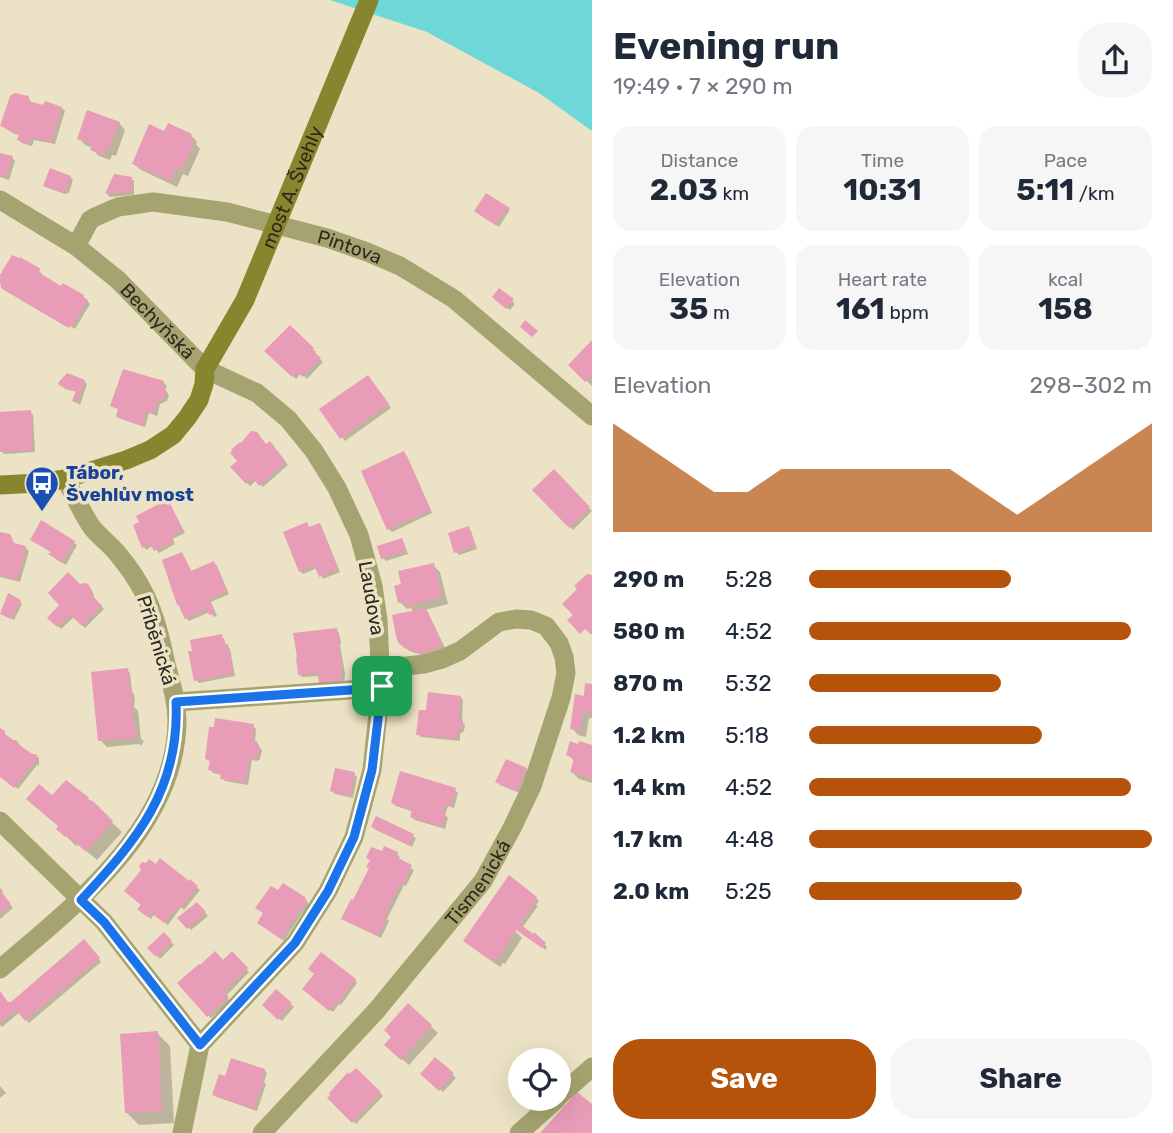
<!DOCTYPE html>
<html lang="en">
<head>
<meta charset="utf-8">
<style>
  body { margin:0; font-family:Rubik,sans-serif; background:#f6f6f7; color:#1f2937; height:100vh; display:flex; flex-direction:column; font-size:26px; white-space:nowrap }
  * { box-sizing:border-box; margin:0 }
  p { font-size:23px; color:#747a83 }
  .icon { flex:none; width:38px; height:38px; fill:none; stroke:currentColor; stroke-width:2; stroke-linecap:round; stroke-linejoin:round }
  .map { position:relative; flex:1; overflow:hidden }
  .panel { display:flex; flex-direction:column; background:#fff; width:581px }
  .panel>* { flex:none }
  .controls { position:absolute; left:508px; top:1048px; display:grid; gap:14px }
  .controls a { display:grid; place-items:center; width:63px; height:63px; border-radius:50%; background:#fff; box-shadow:0 7px 28px #0002; font-size:35px }
  .pin { position:absolute; display:grid; place-items:center; width:60px; height:60px; color:#fff; margin:-30px; border-radius:14px; box-shadow:0 4px 10px #0006 }
  .round { display:grid; place-items:center; flex:none; width:74px; height:74px; border-radius:28px; background:#f6f6f7 }
  .headline { display:flex; align-items:center; justify-content:space-between; height:119px; padding:0 21px }
  h1 { font-size:38px; font-weight:700; line-height:52px }
  .figures { display:grid; grid-template-columns:repeat(3,1fr); gap:10px; height:119px; padding:7px 21px }
  .figures div { display:grid; align-content:center; border-radius:18px; background:#f6f6f7; text-align:center }
  .figures b { font-size:30px; font-weight:700 }
  .figures small { font-size:19px; font-weight:400 }
  .figures p { font-size:19px }
  .chart { height:196px; padding:14px 21px }
  .chart p { display:flex; justify-content:space-between }
  .chart svg { width:100%; height:126px; margin-top:7px; fill:#b45309; opacity:.7 }
  .action { display:flex; gap:14px; margin-top:auto; padding:14px 21px }
  .action a { flex:1; height:80px; border-radius:28px; background:#b45309; color:#fff; font-size:28px; font-weight:700; line-height:80px; text-align:center }
  .action a+a { background:#f6f6f7; color:#1f2937 }
  ul { padding:0 21px; list-style:none; font-size:23px }
  li { display:grid; grid-template-columns:112px 84px 1fr; align-items:center; height:52px }
  li i { height:18px; border-radius:9px; background:#b45309 }
  main { display:flex; flex:1; min-height:0 }
  .map>svg:first-child { display:block }
  .water { fill:#6ed7d7 }
  .shadow { fill:#0003 }
  .building { fill:#e99cb7 }
  .lines { fill:none; stroke-linecap:round; stroke-linejoin:round }
  .minor { stroke:#a5a470; stroke-width:19 }
  .tertiary { stroke:#a5a470; stroke-width:19 }
  .secondary { stroke:#88852f; stroke-width:19 }
  .route-casing { stroke:#fff; stroke-width:14 }
  .route { stroke:#1a73e8; stroke-width:9 }
  .labels { text-anchor:middle; stroke-width:7; stroke-linejoin:round; paint-order:stroke }
  .street-label { font-size:19px; fill:#2c281d; stroke:#ece2c5 }
  .transit-label { font-size:19px; font-weight:bold; fill:#164399; stroke:#ece2c5; text-anchor:start }
</style>
</head>
<body>
<main>
<div class="map">
<svg width="592" height="1133" viewBox="0 0 592 1133">
  <rect width="100%" height="100%" fill="#ece2c5"/>
  <path class="water" d="M330 0H592V131L539 93 427 32Z"/>
  <path class="shadow" d="M28 98 31 101V103L62 108 65 111 55 144 34 140 32 146 22 143 19 140 21 135 14 134 2 126Z
    M119 123 125 130 116 156 112 155 110 160 99 156 92 149 93 148 85 145 79 138Z
    M165 133 191 135 197 142 196 144 200 149 188 176 183 174 177 187 141 170 134 164Z
    M0 154 12 158 15 161 9 180 0 177Z
    M115 176 131 178 134 181V195L110 197 107 194Z
    M70 177 73 180 69 193 65 194 48 188 45 185Z
    M487 195 512 213 509 211 499 227 479 214Z
    M13 257 20 259 39 271 42 274 41 276 62 288 83 296 90 304 75 329 70 326 69 328 6 291 0 284V279Z
    M497 300 512 301 515 304 510 310Z
    M290 327 316 352 314 354 323 362 307 379 301 373 296 379 266 351Z
    M592 343V386L570 365Z
    M371 380 391 408 345 441 321 410Z
    M84 381 87 384 80 405 74 400 77 392 65 389 61 385Z
    M164 383 167 386 165 389 169 395 167 401 160 404 157 416 149 413 145 427 121 419 118 416 120 410 112 406Z
    M30 412 33 415 35 452 4 454 1 451 0 413Z
    M266 446H272L288 465 263 487 257 480 250 486 233 467 240 461Z
    M404 453 407 456 432 513 392 532 389 529Z
    M554 472 592 511 573 530 535 490Z
    M168 501 185 533 172 539 175 544 159 553 153 546 146 550 144 547Z
    M42 522 77 545 66 565 54 557 52 553 35 542Z
    M319 525 322 528 340 572 323 579 317 568 303 574 300 571 309 527Z
    M468 528 471 531 477 549 459 555 456 552Z
    M0 535 15 545 26 548 29 551 20 582 0 577Z
    M401 540 404 543 408 554 386 561 383 558Z
    M182 554 192 572 214 563 217 566 229 594 211 602 217 616 214 617 210 612 189 621 186 618Z
    M433 565 440 572 448 604 425 610 428 613 445 648 422 655 409 651 400 641 415 612 410 608 407 609 400 602Z
    M80 585 88 587 92 590 94 596 93 598 104 609 85 628 74 617 61 629 49 618Z
    M19 601 22 604 14 620 1 613Z
    M336 630 339 633 341 643 340 645 345 673 344 687 320 676 302 677 299 674Z
    M221 636 224 639 226 646 230 649 235 676 199 683 196 680Z
    M127 670 130 673 132 692 134 694 135 701 134 707 138 711 141 739 144 741 141 746 139 744 107 747 100 740Z
    M587 685 592 686V718H589L586 737 578 735 572 728 585 698Z
    M460 697 463 700 462 721 465 725 464 731 460 734V741L421 737 418 734 428 712Z
    M253 726 256 729 255 742 262 750 260 759 257 761 252 760 248 785 225 781 222 778 223 775 213 773 210 769 211 762 206 759Z
    M0 730 32 756 36 755 39 758V765H37L18 789 0 776Z
    M580 743 592 747V783L579 779 572 772 575 762 568 754 579 746Z
    M526 769 529 772 520 793 500 785 497 782Z
    M354 774 357 777 353 798 335 794 332 791Z
    M455 790 458 793 454 808 448 806 445 815 448 818 445 829 415 820 412 817 414 812 396 806 393 803Z
    M52 798 92 803 122 832 97 860 78 844 76 846 58 828 59 827Z
    M373 827 413 836 416 838 412 847 376 830Z
    M397 854 400 857 398 860 414 870 406 886 404 885 387 919 389 921 381 938 346 921 354 903Z
    M156 866 190 882 200 890 184 910 181 907 168 925 154 914 151 919 139 909Z
    M0 887 3 892 1 893 13 908 0 919Z
    M304 898 308 902 309 907 306 911 303 912 284 941 262 925 265 914Z
    M536 898 539 901 536 905 538 906 522 928 534 935 547 947 546 950 515 928 514 930 522 938 505 964 503 963 500 967 472 947Z
    M197 904 208 916 191 930 180 918Z
    M164 935 174 945 160 959 150 948Z
    M87 944 101 962 29 1023 20 1012 2 1027 0 1025V993L8 1004H11Z
    M232 954 249 972 226 996 230 1001 211 1018 179 984 223 962Z
    M355 980 357 983 341 1005 339 1004 333 1012 307 992Z
    M276 991 294 1007 282 1021 264 1005Z
    M408 1005 438 1033 409 1065 393 1051V1037Z
    M157 1033 170 1046 174 1123 139 1125 126 1112Z
    M435 1059 456 1078 443 1092 422 1074Z
    M264 1070 267 1073 264 1082 266 1084 257 1111 217 1097 214 1094 226 1078Z
    M356 1070 383 1096 356 1124 329 1098Z
    M0 1086 6 1093 0 1098Z"/>
  <path class="building" d="M14 93 29 96 28 101 43 105 45 101 62 107 52 142 31 138 29 144 17 140 19 134 9 131 10 129 0 126 10 96Z
    M87 110 120 122 109 150 105 149 103 155 90 150 92 144 77 139Z
    M168 123 192 134 189 138 195 141 181 170 176 168 170 181 132 164 149 124 164 131Z
    M0 153 13 156 6 178 0 176Z
    M50 168 71 176 66 190 60 192 43 186Z
    M114 174 132 177V192L105 194Z
    M486 193 510 208 508 212 505 210 495 225 474 211Z
    M12 255 19 258 20 257 41 269 38 272 61 286 63 283 84 295 83 297 88 300 72 327 67 325 65 326 1 288 0 275Z
    M499 288 514 299 506 309 492 297Z
    M525 320 538 331 532 337 520 327Z
    M290 325 314 348 312 350 321 358 303 377 297 372 292 377 264 351Z
    M592 340V375L585 382 568 365Z
    M123 369 164 381 163 385 166 391 164 398 158 401 154 414 146 411 142 426 116 417 118 409 110 406Z
    M67 373 85 380 77 403 72 401 76 391 60 386 58 383Z
    M368 375 389 404 340 439 319 409Z
    M31 410 33 450 0 452V412Z
    M251 431 257 432 266 444 270 441 286 462 259 486 253 478 246 484 230 467 237 461 230 453 232 451 231 450 240 442 241 443Z
    M404 451 431 510 387 530 361 471Z
    M554 469 590 507 569 528 532 490Z
    M168 499 183 530 171 536 174 541 154 551 150 543 142 548 133 525 139 522 136 516Z
    M41 520 75 541 62 563 48 554 51 552 30 540Z
    M307 522 309 527 320 523 338 569 319 577 314 565 299 572 283 532Z
    M469 526 475 546 454 553 448 533Z
    M0 532 10 534 14 543 26 546 18 580 0 575Z
    M402 538 406 551 381 559 377 546Z
    M182 552 191 571 214 561 227 591 209 599 215 613 209 615 207 609 185 619 178 604 177 605 162 560Z
    M434 563 442 597 407 607 405 602 398 603 394 586 401 584 398 571Z
    M68 572 80 584 86 583 89 585 92 593 91 594 102 606 82 626 70 615 57 627 47 618 59 605 48 593Z
    M587 574 592 575V635L585 629 580 634 567 620 573 615 562 604 577 589 574 586Z
    M8 593 21 600 11 619 0 614Z
    M426 608 443 645 425 653H418L404 648 398 642 396 636 392 615Z
    M337 628 339 640 338 642 342 668 341 685 319 687 318 673 298 675 296 657H297L293 633Z
    M222 634 224 645 228 644 233 673 194 681 188 651H192L190 640Z
    M128 668 130 688 132 689 133 697 131 699 135 731 138 733 133 740 130 738 98 741 91 672Z
    M585 683 592 684V713L583 712 580 731 570 729 575 694 584 696Z
    M428 692 461 696 459 716 463 720 462 728 458 731 457 739 416 735 419 710H426Z
    M215 718 254 724 252 740 256 741 259 745 258 756 254 759 249 758 246 783 220 779 221 773 208 770 210 760 205 759 209 727H214Z
    M0 728 5 731V734L13 740H16L21 746 32 754H36L37 762 33 763 14 788 0 777Z
    M570 741 578 744 579 741 592 745V779L570 772 574 759 566 755Z
    M506 759 527 768 517 792 495 782Z
    M335 768 355 772 350 796 330 791Z
    M400 771 456 788 451 806 445 804 443 812 446 813 442 827 410 817 412 810 391 803Z
    M66 780 88 797 89 800 93 801 113 821 86 852 67 835 65 837 56 829 58 826 26 799 39 784 52 795Z
    M376 816 414 834 409 845 371 827Z
    M384 846 398 852 396 857 412 865 403 885 400 883 385 915 387 916 378 936 341 919 351 899 353 900 369 868 366 867 370 860 366 858 371 847 382 851Z
    M160 858 189 881 190 879 198 886 181 908 178 906 164 923 151 913 147 917 137 909 141 905 124 891 141 870 139 866 142 862 146 863 149 859 156 864Z
    M509 875 537 897 534 901 536 902 520 924 533 934 534 932 546 943 542 948 516 930 498 958 496 957 493 962 463 941Z
    M283 883 305 897 307 903 303 909 300 910 281 939 257 923 263 913 255 908 271 886 278 890Z
    M0 890 11 904 0 914Z
    M197 902 206 912 187 929 177 918Z
    M164 932 172 941 156 957 147 948Z
    M84 939 100 958 25 1021 16 1010 0 1023V991L8 1002H11Z
    M215 951 223 960 232 951 248 968 224 992 229 997 207 1017 177 983 199 964 200 965Z
    M321 952 356 979 337 1004 336 1002 329 1011 302 989 314 974 308 969Z
    M276 989 292 1003 278 1020 262 1005Z
    M408 1003 432 1025 401 1060 384 1045 391 1037 384 1030Z
    M158 1031 162 1111 125 1113 120 1034Z
    M435 1057 454 1073 439 1091 420 1074Z
    M231 1058 265 1069 262 1079H264L254 1109 212 1095 219 1074 225 1076Z
    M356 1068 381 1092 352 1123 327 1098 330 1095 329 1093 348 1072 349 1074Z
    M577 1092 592 1104V1133H540Z"/>
  <g class="lines">
    <g class="minor">
      <path id="s1" d="M76 246 90 220 95 217 118 207 153 202 227 212 327 238 367 252 400 266 454 299 592 416"/>
      <path d="M176 702 364 689 381 686"/>
      <path d="M0 821 104 922 200 1045"/>
      <path d="M0 969C74 906 176 828 177 721 177 701 171 683 166 664 161 641 156 618 146 597 139 582 128 566 117 553 109 543 98 536 91 526 81 511 74 494 65 479"/>
      <path d="M558 1097 592 1067"/>
      <path d="M182 1133 200 1045 295 943 328 891 354 837 372 770 381 686 378 620 373 586 359 535 337 488 314 451 288 419 257 393 205 369"/>
      <path id="s2" d="M262 1133 376 1011 483 881 512 828 532 786 561 698 566 673 564 657 559 643 546 626 531 620 516 619 499 622 460 651 442 659 424 664 381 669"/>
      <path d="M519 1133 557 1099"/>
    </g>
    <path class="tertiary" id="s3" d="M0 200 76 246 118 280 205 369"/>
    <path class="secondary" id="s4" d="M0 485 39 483 65 479 126 460 150 450 173 435 187 418 199 400 204 384 205 369 245 300 369 0"/>
  </g>
  <g class="lines">
    <g class="route-casing">
      <path id="route" d="M382 686 372 770 354 837 328 891 295 943 200 1045 104 922 81 900C137 840 180 789 176 702L365 689Z"/>
    </g>
    <use href="#route" class="route"/>
  </g>
  <defs>
    <g id="bus-pin" transform="scale(1.75)"><path d="M0 17L-7.5 6A9.5 9.5 0 1 1 7.5 6Z" fill="#1a4fb4" stroke="#ece2c5"/><path d="M-5-6H5V4H4V6H2V4H-2V6H-4V4H-5ZM-3.5-4V0h7V-4ZM-3.5 1.2v1.5H-2V1.2ZM2 1.2v1.5H3.5V1.2Z" fill="#fff"/></g>
  </defs>
  <g fill-rule="evenodd">
    <use href="#bus-pin" x="42" y="483"/>
  </g>
  <g class="labels">
    <g class="street-label">
      <text dy="7" stroke="none"><textPath href="#s4" startOffset="460">most A. Švehly</textPath></text>
      <text dy="7" stroke="none"><textPath href="#s1" startOffset="298">Pintova</textPath></text>
      <text dy="7" stroke="none"><textPath href="#s3" startOffset="200">Bechyňská</textPath></text>
      <text transform="translate(372 598) rotate(80)" y="7">Laudova</text>
      <text transform="translate(157 640) rotate(73)" y="7">Příběnická</text>
      <text dy="7" stroke="none"><textPath href="#s2" startOffset="331">Tismenická</textPath></text>
    </g>
    <g class="transit-label">
      <text x="66" y="479">Tábor,<tspan x="66" dy="22">Švehlův most</tspan></text>
    </g>
  </g>
</svg>
<div class="controls">
<a><svg class="icon" aria-label="locate" viewBox="0 0 24 24"><circle cx="12" cy="12" r="6"/><path d="M12 2v4M12 18v4M2 12h4M18 12h4"/></svg></a>
</div>
<div class="pin" style="left:382px;top:686px;background:#1e9e55"><svg class="icon" aria-label="arrive" viewBox="0 0 24 24"><path d="M6 21V4h12l-3 4 3 4H6"/></svg></div>
</div>
<section class="panel">
<div class="headline"><div><h1>Evening run</h1><p>19:49 · 7 × 290 m</p></div><a class="round"><svg class="icon" aria-label="share" viewBox="0 0 24 24"><path d="M12 15V3M7 8l5-5 5 5M5 13v7h14v-7"/></svg></a></div>
<div class="figures">
<div><p>Distance</p><b>2.03<small> km</small></b></div>
<div><p>Time</p><b>10:31</b></div>
<div><p>Pace</p><b>5:11<small> /km</small></b></div>
</div>
<div class="figures">
<div><p>Elevation</p><b>35<small> m</small></b></div>
<div><p>Heart rate</p><b>161<small> bpm</small></b></div>
<div><p>kcal</p><b>158</b></div>
</div>
<div class="chart"><p><span>Elevation</span>298–302 m</p>
<svg viewBox="0 0 160 44" preserveAspectRatio="none"><path d="M0 44V6L10 14L20 22L30 30L40 30L50 22L60 22L70 22L80 22L90 22L100 22L110 30L120 38L130 30L140 22L150 14L160 6V44z"/></svg>
</div>
<ul>
<li><b>290 m</b>5:28<i style="width:59%"></i></li>
<li><b>580 m</b>4:52<i style="width:94%"></i></li>
<li><b>870 m</b>5:32<i style="width:56%"></i></li>
<li><b>1.2 km</b>5:18<i style="width:68%"></i></li>
<li><b>1.4 km</b>4:52<i style="width:94%"></i></li>
<li><b>1.7 km</b>4:48<i style="width:100%"></i></li>
<li><b>2.0 km</b>5:25<i style="width:62%"></i></li>
</ul>
<div class="action"><a>Save</a><a>Share</a></div>
</section>
</main>
</body>
</html>
